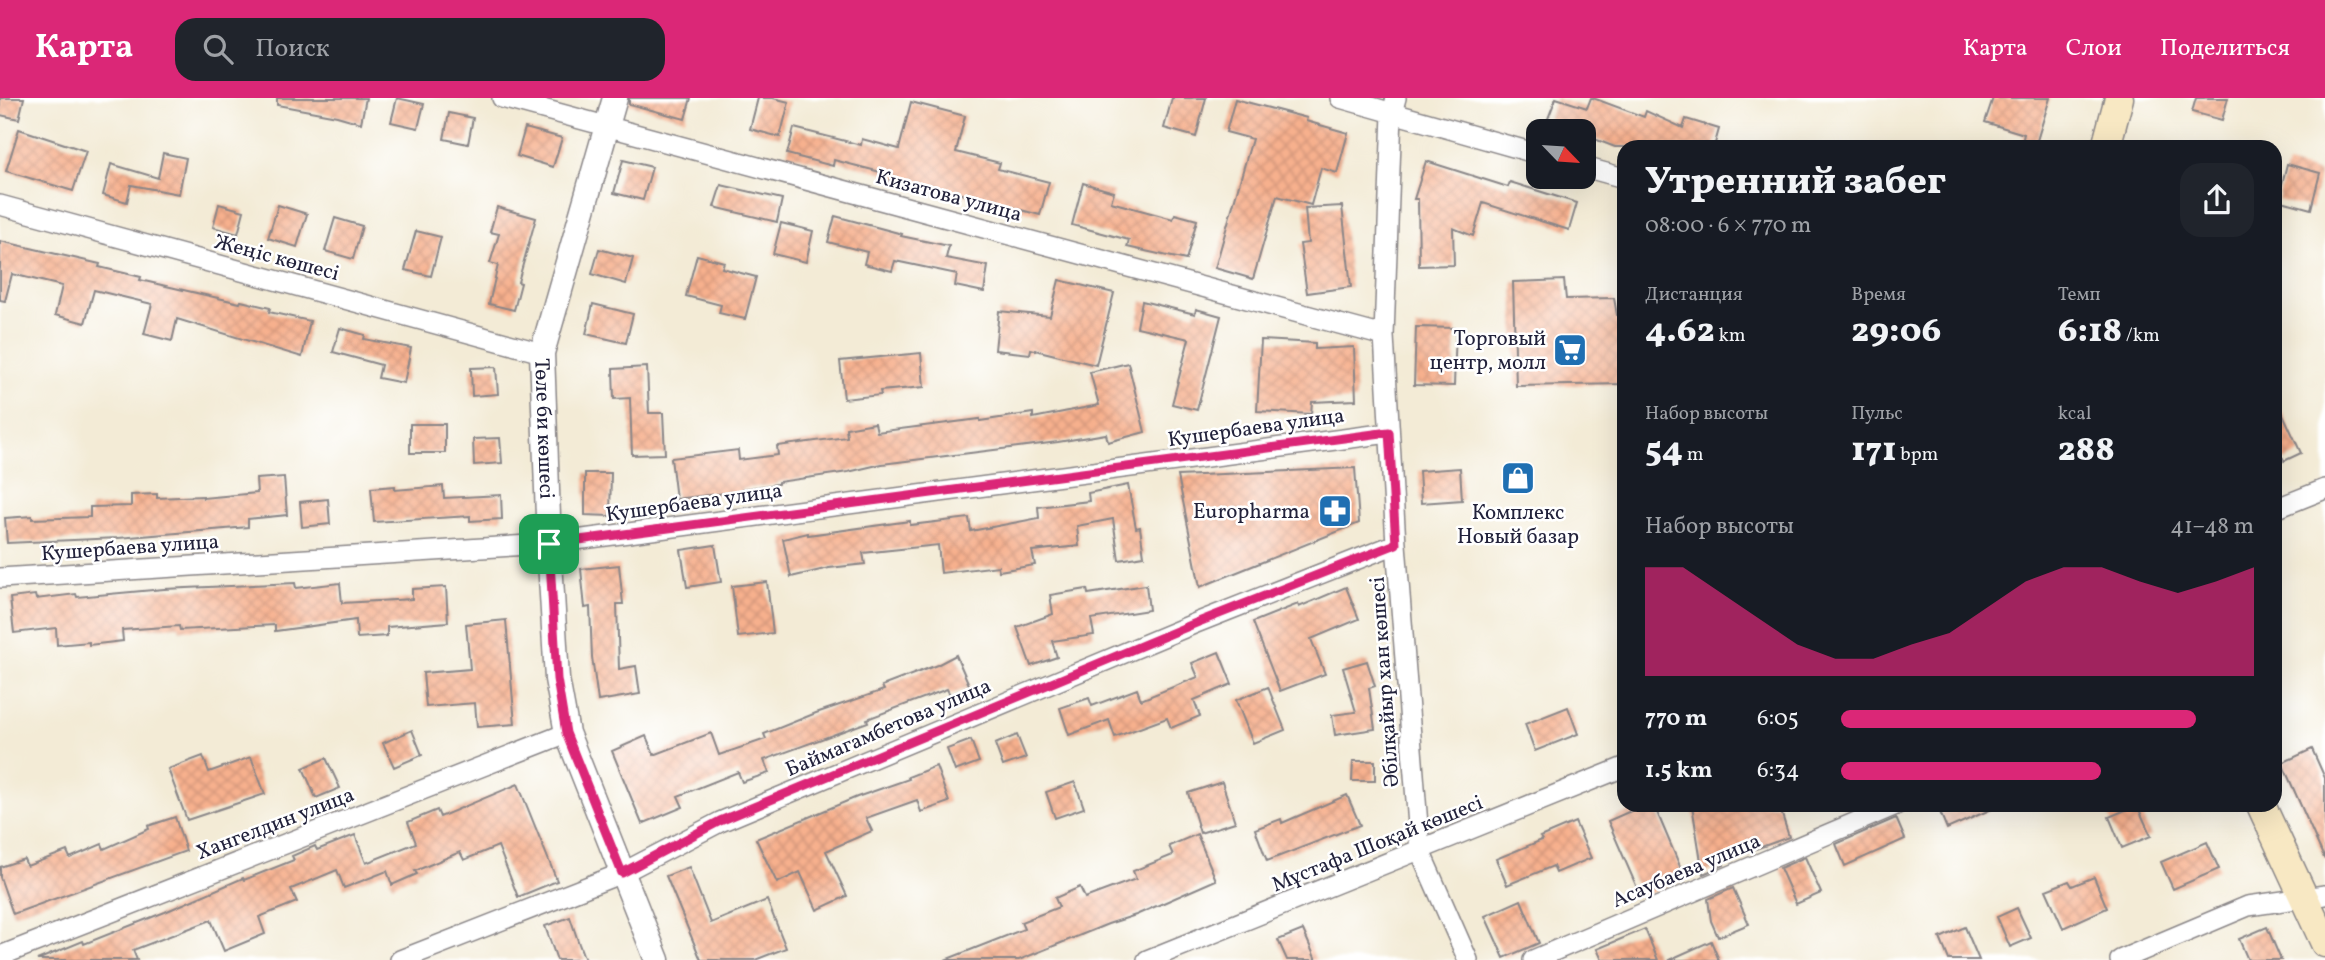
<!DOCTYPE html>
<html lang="ru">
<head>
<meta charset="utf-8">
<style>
  body { margin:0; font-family:Vollkorn,serif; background:#20242c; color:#f1f3f6; height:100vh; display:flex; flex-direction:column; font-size:26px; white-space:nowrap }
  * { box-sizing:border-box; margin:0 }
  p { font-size:23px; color:#9ea1a6 }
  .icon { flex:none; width:38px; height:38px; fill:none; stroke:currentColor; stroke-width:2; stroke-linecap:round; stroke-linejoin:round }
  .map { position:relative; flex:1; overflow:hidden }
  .drawer { position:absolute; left:1617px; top:42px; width:665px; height:672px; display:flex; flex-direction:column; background:#171b24; border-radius:21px; box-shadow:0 7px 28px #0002 }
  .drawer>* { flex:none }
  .needle { width:46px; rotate:115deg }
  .fabs { position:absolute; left:1526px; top:21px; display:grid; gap:14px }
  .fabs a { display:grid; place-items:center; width:70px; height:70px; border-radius:14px; background:#171b24; box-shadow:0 7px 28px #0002; font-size:35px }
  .pin { position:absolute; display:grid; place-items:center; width:60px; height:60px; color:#fff; margin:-30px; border-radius:14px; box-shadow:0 4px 10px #0006 }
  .round { display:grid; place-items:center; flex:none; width:74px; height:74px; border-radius:21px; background:#20242c }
  .overview { display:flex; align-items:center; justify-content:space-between; height:119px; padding:0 28px }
  h1 { font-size:38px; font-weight:800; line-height:52px }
  .figures { display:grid; grid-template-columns:repeat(3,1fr); gap:10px; height:119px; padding:7px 28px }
  .figures div { display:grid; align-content:center }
  .figures b { font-size:35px; font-weight:800 }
  .figures small { font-size:19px; font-weight:400 }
  .figures p { font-size:19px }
  .chart { height:196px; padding:14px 28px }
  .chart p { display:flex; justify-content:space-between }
  .chart svg { width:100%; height:126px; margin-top:7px; fill:#db2777; opacity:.7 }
  ul { padding:0 28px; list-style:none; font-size:23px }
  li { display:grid; grid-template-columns:112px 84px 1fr; align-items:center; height:52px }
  li i { height:18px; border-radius:9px; background:#db2777 }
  header { display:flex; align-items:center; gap:42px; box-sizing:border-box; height:98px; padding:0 35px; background:#db2777; color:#fff }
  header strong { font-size:33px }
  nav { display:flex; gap:38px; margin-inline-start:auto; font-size:24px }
  .search { width:490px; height:63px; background:#20242c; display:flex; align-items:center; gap:18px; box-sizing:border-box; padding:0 24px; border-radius:21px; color:#9ea1a6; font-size:26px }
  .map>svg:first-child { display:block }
  .building { fill:url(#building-cross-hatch) }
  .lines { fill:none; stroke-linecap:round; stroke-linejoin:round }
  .minor-casing { stroke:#8a8688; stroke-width:22 }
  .tertiary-casing { stroke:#8a8688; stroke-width:27 }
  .secondary-casing { stroke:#8a8688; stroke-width:31 }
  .minor { stroke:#fff; stroke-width:19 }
  .tertiary { stroke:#fff; stroke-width:24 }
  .secondary { stroke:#f8e8c3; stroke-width:28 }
  .route-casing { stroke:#fff; stroke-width:14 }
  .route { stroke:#db2777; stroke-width:9 }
  .labels { text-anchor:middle; stroke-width:5; stroke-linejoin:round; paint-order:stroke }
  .street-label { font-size:21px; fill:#22223b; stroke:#fff }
  .poi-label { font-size:21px; fill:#22223b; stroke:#fff; text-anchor:end }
</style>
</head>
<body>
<header>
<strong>Карта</strong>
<div class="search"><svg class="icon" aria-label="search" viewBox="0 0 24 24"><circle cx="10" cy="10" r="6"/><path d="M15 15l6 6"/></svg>Поиск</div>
<nav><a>Карта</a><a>Слои</a><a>Поделиться</a></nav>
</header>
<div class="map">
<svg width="2325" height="862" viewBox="0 0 2325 862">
  <defs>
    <pattern id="building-cross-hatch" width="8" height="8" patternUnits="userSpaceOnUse" patternTransform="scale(1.75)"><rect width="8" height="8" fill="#f7b08d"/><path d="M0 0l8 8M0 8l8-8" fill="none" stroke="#d3977b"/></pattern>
  </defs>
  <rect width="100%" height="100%" fill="#fff"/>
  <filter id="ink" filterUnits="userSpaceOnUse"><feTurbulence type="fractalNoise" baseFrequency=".0143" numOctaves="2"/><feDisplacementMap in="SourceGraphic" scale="14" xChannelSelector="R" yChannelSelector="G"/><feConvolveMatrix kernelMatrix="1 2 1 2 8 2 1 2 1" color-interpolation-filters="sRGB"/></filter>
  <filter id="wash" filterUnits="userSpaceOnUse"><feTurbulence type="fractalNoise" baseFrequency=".00686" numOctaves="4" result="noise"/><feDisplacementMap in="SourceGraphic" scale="28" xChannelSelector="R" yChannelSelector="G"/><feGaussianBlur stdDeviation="1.57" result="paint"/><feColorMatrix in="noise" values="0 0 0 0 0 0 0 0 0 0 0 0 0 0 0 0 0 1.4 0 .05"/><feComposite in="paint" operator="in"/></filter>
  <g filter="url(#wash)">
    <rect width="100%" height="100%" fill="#f3ebd6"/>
    <g id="blocks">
      <path class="building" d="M0 0H24L19 21 0 17Z
        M277 0H366L361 25 337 18 277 7Z
        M397 0 424 6 418 30 391 24Z
        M629 0H691L685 21 629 6Z
        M758 0H773L789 4 780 39 750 31Z
        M1172 0H1206L1196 39 1164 30Z
        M1556 0 1587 10 1591 0H1593L1644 19 1646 13 1683 30 1686 21 1719 31 1714 49H1615L1584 37V33H1565L1546 26Z
        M1993 0H2050L2035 49H2021L2024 36 1985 24Z
        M2196 0H2228L2222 22 2192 14Z
        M1235 1 1307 20 1306 23 1348 35 1337 75 1321 70 1311 107 1277 98 1253 181 1215 170 1252 41 1226 34Z
        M911 4 965 18 956 54 1000 65 998 71 1049 84 1040 117 946 92 944 98 890 84 892 77 834 62 833 68 787 56 794 30 861 47 862 41 899 51Z
        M449 15 473 20 468 46 444 41Z
        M525 30 562 40 553 69 517 58Z
        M19 31 86 53 73 93 6 73Z
        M163 55 186 60 179 96 131 87 127 104 103 97 111 66 158 80Z
        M623 62 652 69 643 102 614 95Z
        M1426 63 1508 89 1510 84 1577 105 1569 132 1483 105 1473 138 1453 130 1454 167 1419 168 1418 101H1414Z
        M2287 66 2320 75 2311 111 2278 102Z
        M1083 85 1114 94 1111 104 1173 121 1175 116 1197 122 1186 162 1127 149 1129 142 1072 127Z
        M721 87 782 101 777 124 714 109Z
        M219 106 244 113 238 136 213 129Z
        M278 107 307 116 297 149 268 140Z
        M1342 108 1351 189 1307 195 1300 146 1308 145 1305 110Z
        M497 109 536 120 518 184 521 185 514 212 489 206 498 167 490 165 499 136 490 134Z
        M835 118 902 136 901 138 949 148 946 160 988 168 984 194 955 188 957 176 895 163 892 173 864 166 867 154 828 144Z
        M335 120 362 128 353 161 325 153Z
        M781 125 813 133 806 164 773 156Z
        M416 133 441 139 431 178 405 172Z
        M0 143 100 166 99 169 141 179 140 182 240 205 241 203 270 210 269 214 310 223 302 259 177 221 172 243 144 236 152 206 94 192 85 225 55 217 62 188 12 176 5 203 0 202Z
        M599 151 633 160 626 186 592 176Z
        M697 157 724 164 722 170 756 179 745 221 719 215 721 207 686 198Z
        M1059 182 1114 195 1096 267 1031 251 1030 256 995 252 999 213 1050 218Z
        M1564 182 1566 201 1614 200 1617 217H1624V286L1516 288 1513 184Z
        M1142 203 1195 216 1196 211 1221 218 1197 312 1172 306 1189 241 1137 229Z
        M593 206 633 216 626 245 586 236Z
        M1416 229 1456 230 1454 288 1414 287Z
        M340 230 365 237 364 241 411 250 404 285 378 280 381 267 333 254Z
        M1261 242 1315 245V251L1354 249 1356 302 1312 304 1311 316 1257 313Z
        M921 255 924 289 880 293 881 297 844 301 840 263Z
        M1128 265 1145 334 1108 344 1106 336 1058 344 882 366 848 374 778 384V386L743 391V393L676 401 671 360 738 352 739 362 778 357 777 348 847 339 846 330 875 325 877 334 980 321V323L1033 315V320L1099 307 1090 274Z
        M496 269 498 296 472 298 471 270Z
        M647 269 649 315H663L665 356 632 357 630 300 614 301 613 271Z
        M2275 299 2301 355 2284 363 2283 360 2275 364Z
        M410 326H445V355H410Z
        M500 340 502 365 474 367 473 341Z
        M1355 370 1359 425 1200 489 1178 378Z
        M1460 370 1462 402 1421 405 1419 373Z
        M585 375H611L610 418 585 417Z
        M284 379 287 417 248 421V429L118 440 7 445 5 420 32 418V421L90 419V409L131 408V397L157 396V400L203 398V400L257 395 256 381Z
        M1128 387 1136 430 1140 429 1144 458 1119 462 1113 421 1077 428 1079 448 1032 453 1035 467 999 473 998 468 941 475 938 447 863 455 865 466 829 470 791 479 783 441 808 435V437L910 423V427L969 420 971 433 1039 420 1038 409 1089 403 1088 395Z
        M395 388V392L443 388 444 400 501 397 502 421 470 423V418L374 424 371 390Z
        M328 401 330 426 302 429 300 404Z
        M715 447 721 484 687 489 681 452Z
        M619 467 623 506H617L619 571 636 568 640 596 598 603 592 559 590 509 585 510 581 471Z
        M767 484 773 535 738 539 732 488Z
        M295 485 296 490 340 485 342 505 412 501V491L446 489 448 524 387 529V538L357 540 356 522 275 533V527L180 532 179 528 122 532 123 543 89 547V544L57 547 56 530 14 535 10 500 35 497 36 501 76 496 77 499 164 491Z
        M1146 487 1149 512 1091 521 1094 537 1052 543 1057 559 1031 568 1017 529 1053 516 1050 497 1087 491 1088 496Z
        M1346 489 1359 521 1311 541 1325 576 1280 593 1253 524 1298 506 1299 509Z
        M506 522 515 626 477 629 475 605 426 609 423 575 470 571 466 526Z
        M1219 554 1232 586 1194 602 1200 618 1171 630 1167 620 1115 639 1109 622 1069 637 1060 610 1089 600 1092 608 1137 591 1141 602 1198 579 1192 565Z
        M956 557 970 589 950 597 947 591 867 621 868 624 764 662 769 675 742 684 738 674 678 698 683 709 642 726 612 653 646 638 654 657 711 635 719 657 766 641 764 636 816 615 884 592 882 588 937 567Z
        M1367 563 1375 588 1369 590 1375 631 1335 637 1332 617 1356 614 1343 570Z
        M1268 589 1285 632 1253 645 1236 602Z
        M1568 609 1578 636 1535 653 1525 626Z
        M412 632 422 657 394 669 383 645Z
        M1017 637 1026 660 1003 668 995 646Z
        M971 642 979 664 955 673 947 651Z
        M2312 651 2325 680V762L2282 665Z
        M203 658 209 674 251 659 265 696 187 722 168 671Z
        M326 660 340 690 316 700 303 670Z
        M1353 663H1375V683H1352Z
        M936 668 949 704 921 714 917 702 866 720 872 733 826 753 847 798 817 812 800 774 777 785 756 741 857 699 909 681 908 679Z
        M1075 684 1084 710 1055 720 1046 694Z
        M1222 684 1235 724 1200 735 1188 695Z
        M518 686 557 783 518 799 498 748 464 762 460 754 415 773 417 776 392 787 387 773 344 790 337 772 291 791 297 804 259 819 265 836 224 853 211 822 133 852 137 862H37L83 843 84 846 165 814 243 780 244 782 294 762 292 758 315 748 317 752 355 737 366 765 416 745 408 724 437 712 440 719Z
        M1347 697 1360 727 1267 763 1255 731 1281 721 1282 725Z
        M1644 707H1654L1685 780 1641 799 1608 723Z
        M1692 707H1779L1789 739 1722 763 1724 767 1703 776Z
        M1937 707H2001L1947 731Z
        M2137 707 2151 738 2122 750 2109 719Z
        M175 719 186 753 13 816 0 779V769L24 761 27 768 67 753 70 760 102 746 104 751 149 731 148 728Z
        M1896 720 1905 741 1845 768 1836 746Z
        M1575 724 1591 760 1556 775 1553 768 1507 787 1496 761 1542 742 1540 739Z
        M1197 736 1216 782 1136 817 1108 826 1019 862H945L1024 831 1021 824 1059 809 1055 800 1080 789 1085 800 1136 781 1133 773 1173 757 1169 748Z
        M2207 744 2219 771 2173 791 2161 764Z
        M1805 759 1821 795 1796 806 1780 770Z
        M689 769 711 825 767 802 786 850 755 862H701L666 778Z
        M2094 779 2107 810 2063 830 2046 792 2069 783 2072 788Z
        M1733 790 1749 826 1718 839 1711 823 1708 801Z
        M1521 802 1539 845 1504 860 1485 818Z
        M2017 810 2031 840 2010 849 1997 819Z
        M570 819 579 846 585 862H557L545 828Z
        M1965 829 1979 862H1949L1940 840Z
        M2267 829 2281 862H2248L2239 841Z
        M1645 831 1658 862H1602L1597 851Z
        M1303 832 1316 862H1287L1278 842Z
        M1711 843 1719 862H1669Z"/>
    </g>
  </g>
  <g filter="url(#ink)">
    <use href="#blocks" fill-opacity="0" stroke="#8a8688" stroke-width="2"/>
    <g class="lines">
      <g class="minor-casing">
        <path id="minor" d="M502 0 1384 238
          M1340 0 1538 56
          M1396 0 1392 15 1384 238 1396 446 1420 753 1468 862
          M1584 69 1624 80
          M0 107 542 255
          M2275 411 2325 391
          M0 480 545 446 1389 335
          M0 858 567 635
          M400 862 622 775 720 724 1196 525 1396 446
          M1147 862 1624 669
          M1533 862 1896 707
          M2120 862 2248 808 2325 797"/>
      </g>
      <g class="tertiary-casing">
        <g id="tertiary">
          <path id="s1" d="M615 0 542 255 549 446 557 581 567 635 657 862"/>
        </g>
      </g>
      <g class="secondary-casing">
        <path id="secondary" d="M2106 49 2119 0
          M2261 707 2325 845"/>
      </g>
      <use href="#minor" class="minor"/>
      <use href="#tertiary" class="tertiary"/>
      <use href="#secondary" class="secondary"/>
    </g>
  </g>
  <g class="lines" filter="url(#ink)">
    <g class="route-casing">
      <path id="route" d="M1389 334 1396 446 1196 525 720 723 622 775 566 635 557 581 549 446Z"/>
    </g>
    <use href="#route" class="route"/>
  </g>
  <defs>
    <g id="supermarket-square" transform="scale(1.75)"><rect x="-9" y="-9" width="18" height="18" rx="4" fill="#1f6fb2" stroke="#fff"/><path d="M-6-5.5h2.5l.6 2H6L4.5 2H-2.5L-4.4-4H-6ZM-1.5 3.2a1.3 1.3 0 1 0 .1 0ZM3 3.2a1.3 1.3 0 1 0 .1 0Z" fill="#fff"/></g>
    <g id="shop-square" transform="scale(1.75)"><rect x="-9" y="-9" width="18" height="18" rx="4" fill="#1f6fb2" stroke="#fff"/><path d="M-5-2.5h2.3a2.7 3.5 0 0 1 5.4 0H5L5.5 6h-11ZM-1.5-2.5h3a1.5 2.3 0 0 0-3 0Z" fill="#fff"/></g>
    <g id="pharmacy-square" transform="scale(1.75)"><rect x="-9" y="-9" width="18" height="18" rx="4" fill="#1f6fb2" stroke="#fff"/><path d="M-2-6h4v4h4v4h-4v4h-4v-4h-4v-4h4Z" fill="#fff"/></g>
  </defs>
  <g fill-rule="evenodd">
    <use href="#supermarket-square" x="1570" y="252"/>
    <use href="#shop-square" x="1518" y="380"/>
    <use href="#pharmacy-square" x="1335" y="413"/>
  </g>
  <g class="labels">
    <g class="street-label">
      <text transform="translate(949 97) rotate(15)" y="7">Кизатова улица</text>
      <text transform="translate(277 159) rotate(15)" y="7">Жеңіс көшесі</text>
      <text transform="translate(1256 329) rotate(-8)" y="7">Кушербаева улица</text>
      <text dy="7" stroke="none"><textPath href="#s1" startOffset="341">Төле би көшесі</textPath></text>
      <text transform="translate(694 404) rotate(-8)" y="7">Кушербаева улица</text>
      <text transform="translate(130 449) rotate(-4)" y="7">Кушербаева улица</text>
      <text transform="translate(1384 584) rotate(-94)" y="7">Әбілқайыр хан көшесі</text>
      <text transform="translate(888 629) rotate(-23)" y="7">Баймагамбетова улица</text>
      <text transform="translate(275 725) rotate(-21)" y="7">Хангелдин улица</text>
      <text transform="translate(1377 745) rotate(-22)" y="7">Мұстафа Шоқай көшесі</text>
      <text transform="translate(1686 772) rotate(-23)" y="7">Асаубаева улица</text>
    </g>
    <g class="poi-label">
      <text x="1546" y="247">Торговый<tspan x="1546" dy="24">центр, молл</tspan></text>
      <text x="1310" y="420">Europharma</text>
      <text x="1518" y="421" text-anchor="middle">Комплекс<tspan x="1518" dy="24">Новый базар</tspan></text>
    </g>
  </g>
</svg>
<div class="fabs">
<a><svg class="needle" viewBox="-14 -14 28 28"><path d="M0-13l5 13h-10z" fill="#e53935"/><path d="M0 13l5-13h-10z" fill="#9ea1a6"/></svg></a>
</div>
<div class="pin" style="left:549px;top:446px;background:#1e9e55"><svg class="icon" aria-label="arrive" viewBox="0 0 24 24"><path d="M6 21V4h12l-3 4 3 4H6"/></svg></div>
<section class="drawer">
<div class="overview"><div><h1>Утренний забег</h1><p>08:00 · 6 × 770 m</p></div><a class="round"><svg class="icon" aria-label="share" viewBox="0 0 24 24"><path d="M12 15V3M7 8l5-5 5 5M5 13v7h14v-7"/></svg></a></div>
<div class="figures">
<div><p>Дистанция</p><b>4.62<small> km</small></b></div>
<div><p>Время</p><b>29:06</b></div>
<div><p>Темп</p><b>6:18<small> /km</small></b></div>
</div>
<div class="figures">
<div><p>Набор высоты</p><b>54<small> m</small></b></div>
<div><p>Пульс</p><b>171<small> bpm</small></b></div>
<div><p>kcal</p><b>288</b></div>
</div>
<div class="chart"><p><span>Набор высоты</span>41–48 m</p>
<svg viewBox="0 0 160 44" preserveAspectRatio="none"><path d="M0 44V6L10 6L20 15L30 24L40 33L50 38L60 38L70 33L80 29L90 20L100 11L110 6L120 6L130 11L140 15L150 11L160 6V44z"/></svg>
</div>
<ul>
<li><b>770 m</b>6:05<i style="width:86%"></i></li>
<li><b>1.5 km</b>6:34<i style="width:63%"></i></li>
</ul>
</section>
</div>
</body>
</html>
